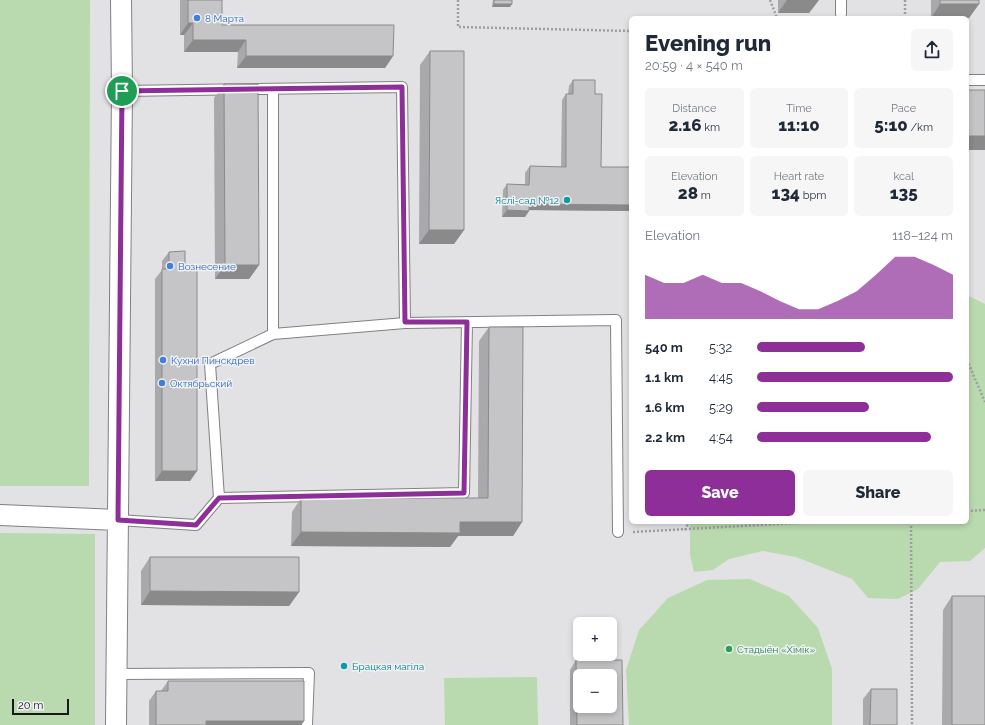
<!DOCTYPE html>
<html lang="en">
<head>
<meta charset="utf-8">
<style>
  body { margin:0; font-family:Raleway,sans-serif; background:#f6f6f7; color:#1f2937; height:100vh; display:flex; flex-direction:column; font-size:15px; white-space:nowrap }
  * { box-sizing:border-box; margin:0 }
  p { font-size:13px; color:#747a83 }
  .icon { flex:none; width:22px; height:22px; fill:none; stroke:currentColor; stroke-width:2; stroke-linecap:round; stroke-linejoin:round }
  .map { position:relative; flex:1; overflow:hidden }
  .sheet { position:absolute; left:629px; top:16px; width:340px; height:508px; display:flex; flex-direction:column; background:#fff; border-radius:6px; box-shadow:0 2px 6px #0003 }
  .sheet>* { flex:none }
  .fabs { position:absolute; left:573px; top:617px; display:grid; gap:8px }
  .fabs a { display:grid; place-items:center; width:44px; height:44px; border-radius:6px; background:#fff; box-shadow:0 2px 6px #0003; font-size:20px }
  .scale { position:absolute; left:12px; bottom:10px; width:57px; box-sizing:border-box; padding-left:4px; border:2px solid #19191a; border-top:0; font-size:11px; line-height:14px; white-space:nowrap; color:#19191a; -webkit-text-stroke:3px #eff0f1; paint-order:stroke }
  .pin { position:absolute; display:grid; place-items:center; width:34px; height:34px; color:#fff; margin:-17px; border:2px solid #fff; border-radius:50%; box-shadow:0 1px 4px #0007 }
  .round { display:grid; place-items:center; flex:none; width:42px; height:42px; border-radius:6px; background:#f6f6f7 }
  .summary { display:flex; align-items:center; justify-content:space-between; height:68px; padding:0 16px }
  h1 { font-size:22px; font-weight:800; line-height:30px }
  .figures { display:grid; grid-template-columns:repeat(3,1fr); gap:6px; height:68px; padding:4px 16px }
  .figures div { display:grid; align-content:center; border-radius:6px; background:#f6f6f7; text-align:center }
  .figures b { font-size:17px; font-weight:800 }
  .figures small { font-size:11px; font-weight:400 }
  .figures p { font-size:11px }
  .chart { height:112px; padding:8px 16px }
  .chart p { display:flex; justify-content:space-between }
  .chart svg { width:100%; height:72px; margin-top:4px; fill:#8e2f99; opacity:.7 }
  .action { display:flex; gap:8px; margin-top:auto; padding:8px 16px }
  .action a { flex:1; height:46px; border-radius:6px; background:#8e2f99; color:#fff; font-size:16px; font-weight:800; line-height:46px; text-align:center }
  .action a+a { background:#f6f6f7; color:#1f2937 }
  ul { padding:0 16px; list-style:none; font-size:13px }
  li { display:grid; grid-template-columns:64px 48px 1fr; align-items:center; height:30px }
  li i { height:10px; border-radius:5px; background:#8e2f99 }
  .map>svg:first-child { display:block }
  .green { fill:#b9daaf }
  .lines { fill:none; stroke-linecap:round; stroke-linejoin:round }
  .service-casing { stroke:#818183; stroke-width:12 }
  .minor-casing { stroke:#818183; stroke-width:22 }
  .path { stroke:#9e9ea0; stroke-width:2.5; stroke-dasharray:2 2; stroke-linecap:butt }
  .service { stroke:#fff; stroke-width:10 }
  .minor { stroke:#fff; stroke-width:20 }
  .wall { fill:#a9a9ab }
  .shaded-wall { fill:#8a8a8b }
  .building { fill:#c5c5c7; stroke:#8a8a8b; fill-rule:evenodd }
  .route-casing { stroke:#fff; stroke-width:8 }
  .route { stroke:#8e2f99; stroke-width:5 }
  .shop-dot { fill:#3f7fe0; stroke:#eff0f1; stroke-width:1.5 }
  .culture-dot { fill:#0f9aa8; stroke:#eff0f1; stroke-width:1.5 }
  .leisure-dot { fill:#2e9e5b; stroke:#eff0f1; stroke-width:1.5 }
  .labels { text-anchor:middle; stroke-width:3; stroke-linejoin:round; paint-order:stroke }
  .shop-label { font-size:10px; fill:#366cbe; stroke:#eff0f1; text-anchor:start }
  .culture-label { font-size:10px; fill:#0d838f; stroke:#eff0f1; text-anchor:end }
  .leisure-label { font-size:10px; fill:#27864d; stroke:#eff0f1; text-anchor:start }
</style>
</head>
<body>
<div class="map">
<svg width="985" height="725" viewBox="0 0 985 725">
  <rect width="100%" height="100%" fill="#e2e2e4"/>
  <path class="green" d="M0 0H90L89 486H0Z
    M967 295 985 304V548L970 561 940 562 918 589 898 599 868 598 852 579 796 557 763 551 729 559 713 570 694 572 690 555V522H967Z
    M0 533 95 534V725H0Z
    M750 579 789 596 818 628 832 669V725H629L626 670 639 630 668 598 707 580Z
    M537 677 538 725H445L444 678Z"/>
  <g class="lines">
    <g class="service-casing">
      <path id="service" d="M841 14V0
        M967 80H985
        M273 89V334L405 323
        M122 91 402 87 405 323 616 320 618 532
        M273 334 210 364 219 498 464 493 467 322
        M118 520 196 525 219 498
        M116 674 309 673 307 725"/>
    </g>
    <g class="minor-casing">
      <path id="minor" d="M0 515 118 520
        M116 725 122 91 121 0"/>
    </g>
    <path class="path" d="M458 0V27L631 31
      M770 0 777 18
      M905 0V18
      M967 360 985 402
      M967 511 985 510
      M911 522 912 725
      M685 530 689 522
      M633 532 814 522"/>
    <use href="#service" class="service"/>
    <use href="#minor" class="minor"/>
  </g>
  <path class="wall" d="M180 0H222V25L393 56 385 68H237L238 52H184V35H180Z
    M493 0H512L510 7H492Z
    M778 0H819L809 13H778Z
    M931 0H979V4L969 18H931Z
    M430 51 464 230 454 244H419L420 65Z
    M573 80 595 94 601 167H631V211L529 210 525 217H502L503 190 507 184H525V173L530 166 561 167 562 100 566 94H568L569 86Z
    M224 84 259 265 249 279H215L214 98Z
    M169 252 185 269 197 471 190 481H155V279L162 270V261Z
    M489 327 522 522 513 536H458L450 547 291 546 292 512 301 498H478L479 341Z
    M150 557 299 592 289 606 141 605V571Z
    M952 596 985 725H942L943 610Z
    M576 660 623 725H570V670Z
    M168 681 304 721 301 725H149V701L156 691H161Z
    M871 689 897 725H863V699Z"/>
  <path class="shaded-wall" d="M787 0H819L809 13H778Z
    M494 4H512L510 7H492Z
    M940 4H979L969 18H931Z
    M188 23H193L184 35H180Z
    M193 40H246L238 52H184Z
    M246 56H393L385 68H237Z
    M967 136H985V150H967Z
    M529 204 631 205V211L525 210Z
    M507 210 529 211 525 217H502Z
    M429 230H464L454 244H419Z
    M225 265H259L249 279H215Z
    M162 471H197L190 481H155Z
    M460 522H522L513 536H458L450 547 291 546 301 532Z
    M150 591 299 592 289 606 141 605Z
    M206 721H304L301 725H203Z"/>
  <path class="building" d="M188 0H222V25H394L393 56H246V40H193V23H188Z
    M494 0H512V4H494Z
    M940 0H979V4H940Z
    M430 51H464V230H429Z
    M573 80H595V94H602L601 167H631V205L529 204V211L507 210V184L529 185 530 166 566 167V94H573Z
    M224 84H258L259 265H225Z
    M967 90H985V136H967Z
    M185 251V269L197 270V471H162V269H169V252Z
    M489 327H523L522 522H460V533L301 532V498H488Z
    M150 557H299V592L150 591Z
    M952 596H985V725H952Z
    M576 660H622L623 725H577ZM580 676H610V706H580Z
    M168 681H304V721H206V725H156V691H168Z
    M871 689H897V725H870Z"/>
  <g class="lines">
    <g class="route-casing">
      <path id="route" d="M402 87 405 322H467L464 493 219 498 196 525 118 520 122 91Z"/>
    </g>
    <use href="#route" class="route"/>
  </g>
  <g class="shop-dot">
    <circle cx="197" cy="18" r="4"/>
    <circle cx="170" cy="266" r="4"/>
    <circle cx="163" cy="360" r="4"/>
    <circle cx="162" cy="383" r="4"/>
  </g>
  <g class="culture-dot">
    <circle cx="567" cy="200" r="4"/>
    <circle cx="344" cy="666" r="4"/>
  </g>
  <circle class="leisure-dot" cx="729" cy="649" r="4"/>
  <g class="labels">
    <g class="shop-label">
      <text x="205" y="22">8 Марта</text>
      <text x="178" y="270">Вознесение</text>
      <text x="171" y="364">Кухни Пинскдрев</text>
      <text x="170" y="387">Октябрьский</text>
    </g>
    <g class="culture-label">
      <text x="559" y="204">Яслі-сад №12</text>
      <text x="352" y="670" text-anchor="start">Брацкая магіла</text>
    </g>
    <g class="leisure-label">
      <text x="737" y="653">Стадыён «Хімік»</text>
    </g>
  </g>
</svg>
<div class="fabs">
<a>+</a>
<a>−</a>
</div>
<div class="scale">20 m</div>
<div class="pin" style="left:122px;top:91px;background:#1e9e55"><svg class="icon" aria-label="arrive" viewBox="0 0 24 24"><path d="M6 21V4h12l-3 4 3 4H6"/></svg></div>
<section class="sheet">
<div class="summary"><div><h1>Evening run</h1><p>20:59 · 4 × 540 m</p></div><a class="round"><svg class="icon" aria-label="share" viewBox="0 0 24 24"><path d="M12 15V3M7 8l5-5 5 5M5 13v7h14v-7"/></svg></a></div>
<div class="figures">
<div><p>Distance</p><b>2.16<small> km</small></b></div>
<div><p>Time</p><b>11:10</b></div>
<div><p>Pace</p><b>5:10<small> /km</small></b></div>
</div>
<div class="figures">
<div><p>Elevation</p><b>28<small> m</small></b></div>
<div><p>Heart rate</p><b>134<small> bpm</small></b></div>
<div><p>kcal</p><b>135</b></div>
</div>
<div class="chart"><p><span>Elevation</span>118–124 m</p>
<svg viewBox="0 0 160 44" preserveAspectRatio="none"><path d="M0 44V17L10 22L20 22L30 17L40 22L50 22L60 27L70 33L80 38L90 38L100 33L110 27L120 17L130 6L140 6L150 11L160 17V44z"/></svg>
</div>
<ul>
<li><b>540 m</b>5:32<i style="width:55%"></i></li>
<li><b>1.1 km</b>4:45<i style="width:100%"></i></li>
<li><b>1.6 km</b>5:29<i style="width:57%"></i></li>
<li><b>2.2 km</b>4:54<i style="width:89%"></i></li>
</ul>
<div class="action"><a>Save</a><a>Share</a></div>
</section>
</div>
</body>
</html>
